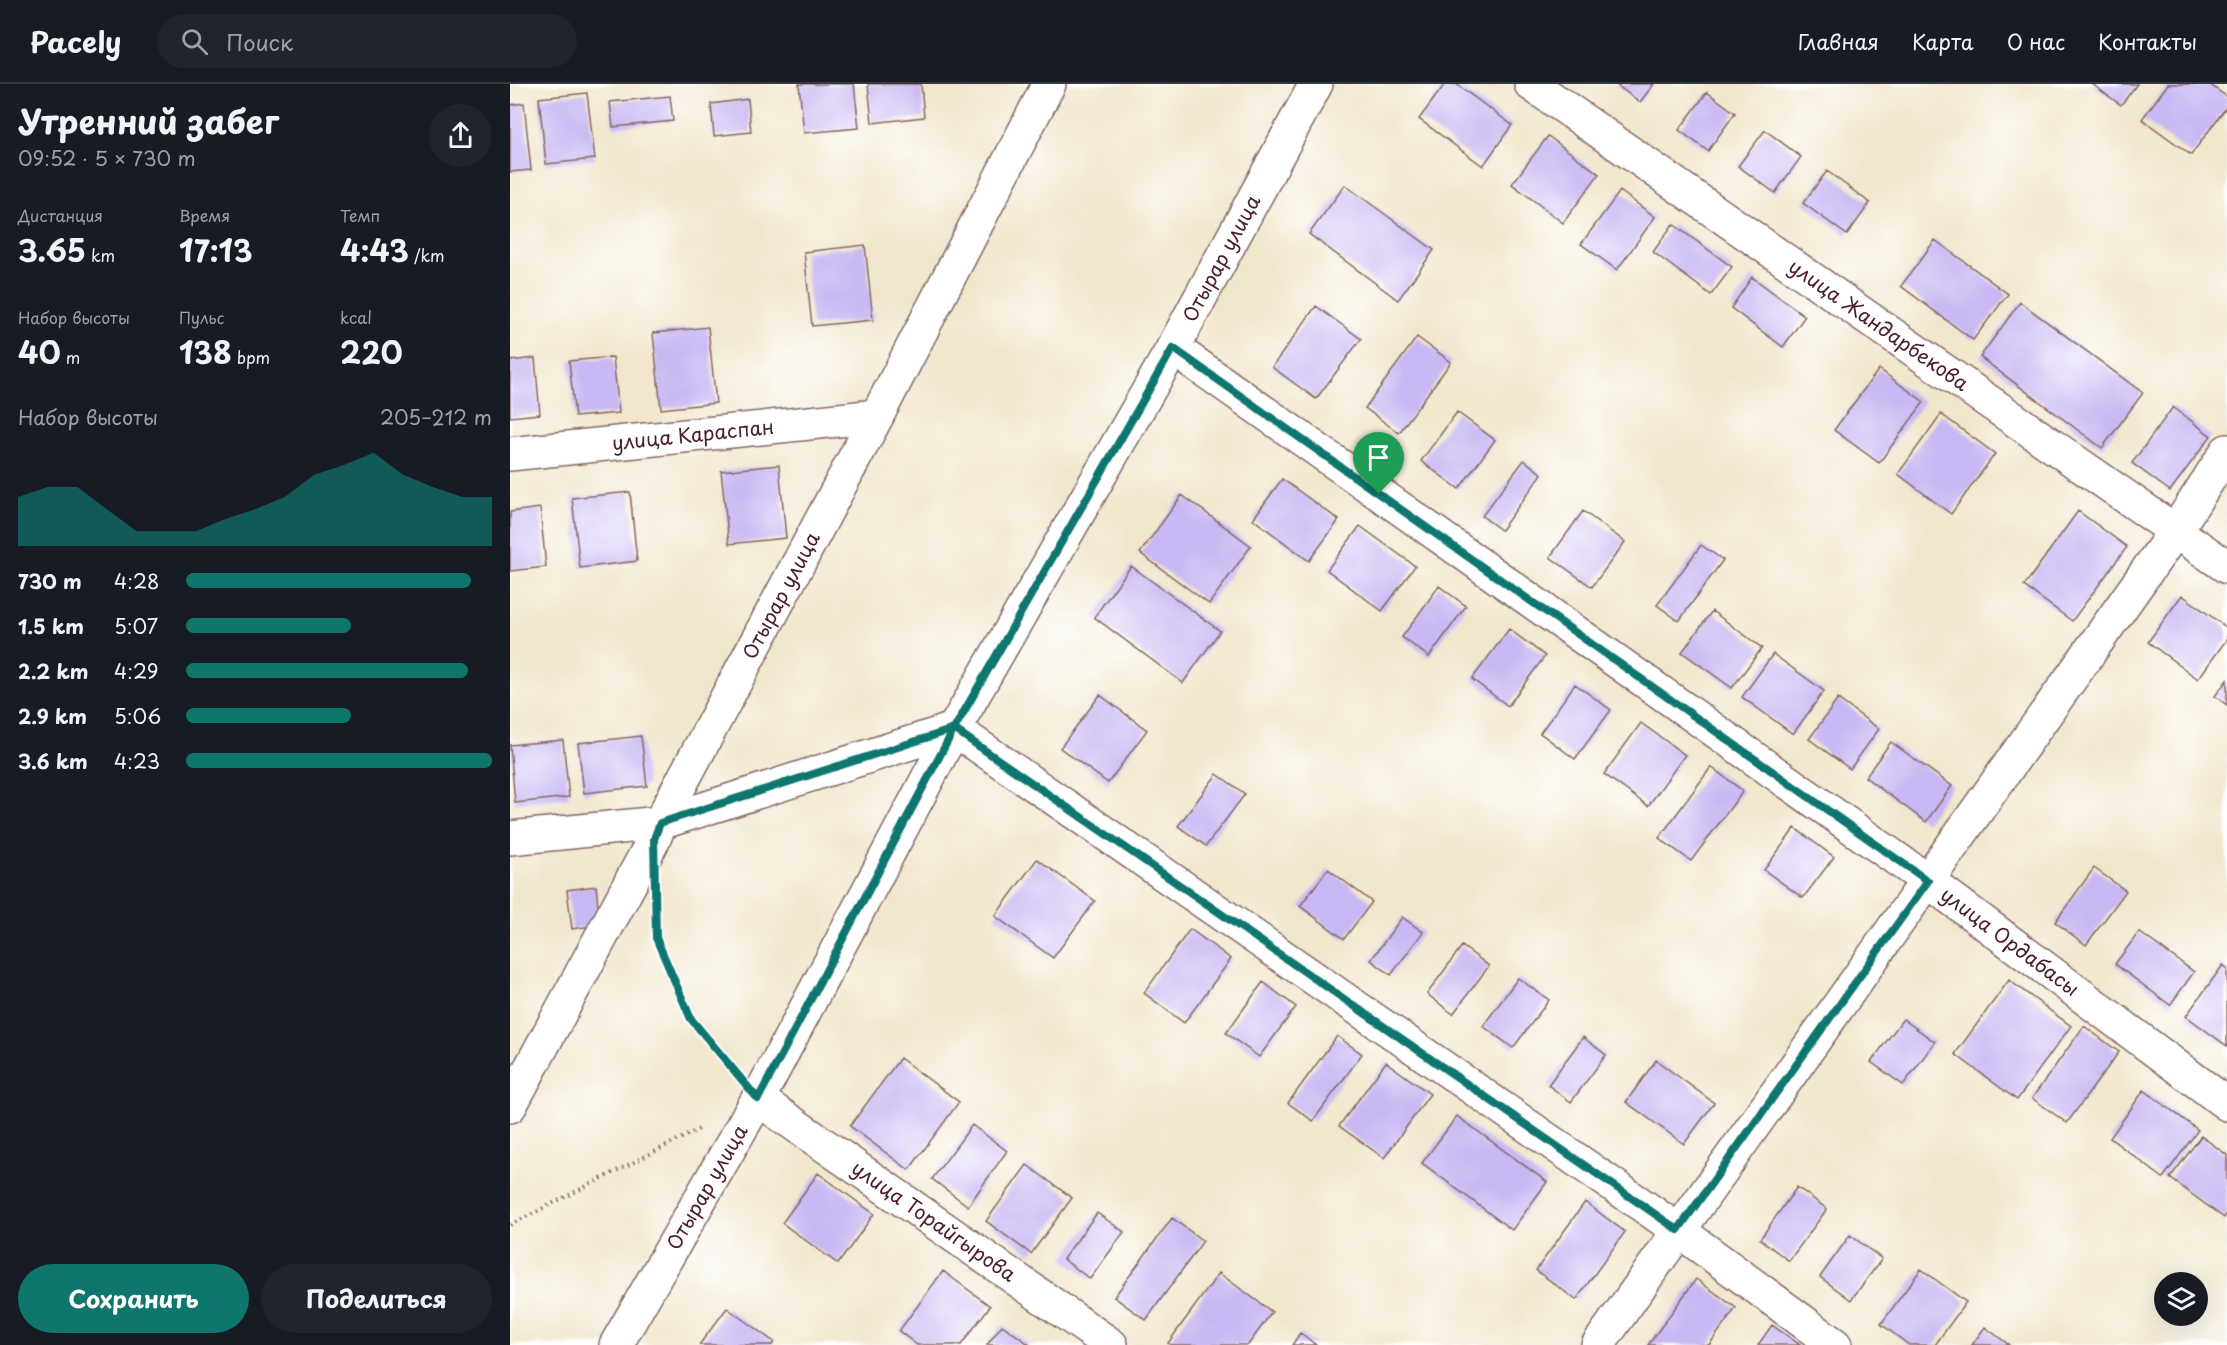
<!DOCTYPE html>
<html lang="ru">
<head>
<meta charset="utf-8">
<style>
  body { margin:0; font-family:"Playpen Sans",sans-serif; background:#20242c; color:#f1f3f6; height:100vh; display:flex; flex-direction:column; font-size:22px; white-space:nowrap }
  * { box-sizing:border-box; margin:0 }
  p { font-size:20px; color:#9ea1a6 }
  .icon { flex:none; width:33px; height:33px; fill:none; stroke:currentColor; stroke-width:2; stroke-linecap:round; stroke-linejoin:round }
  .map { position:relative; flex:1; overflow:hidden }
  .details { display:flex; flex-direction:column; background:#171b24; width:510px }
  .details>* { flex:none }
  .fabs { position:absolute; left:1644px; top:1188px; display:grid; gap:12px }
  .fabs a { display:grid; place-items:center; width:54px; height:54px; border-radius:50%; background:#171b24; box-shadow:0 6px 24px #0002; font-size:30px }
  .pin { position:absolute; display:grid; place-items:center; width:51px; height:51px; color:#fff; margin:-62px -26px; border-radius:50% 50% 50% 0; rotate:-45deg; box-shadow:0 0 6px #0007 }
  .pin .icon { rotate:45deg }
  .round { display:grid; place-items:center; flex:none; width:63px; height:63px; border-radius:32px; background:#20242c }
  .head { display:flex; align-items:center; justify-content:space-between; height:102px; padding:0 18px }
  h1 { font-size:33px; font-weight:700; line-height:45px }
  .stats { display:grid; grid-template-columns:repeat(3,1fr); gap:9px; height:102px; padding:6px 18px }
  .stats div { display:grid; align-content:center }
  .stats b { font-size:30px; font-weight:700 }
  .stats small { font-size:16px; font-weight:400 }
  .stats p { font-size:16px }
  .chart { height:168px; padding:12px 18px }
  .chart p { display:flex; justify-content:space-between }
  .chart svg { width:100%; height:108px; margin-top:6px; fill:#0f766e; opacity:.7 }
  .button { display:flex; gap:12px; margin-top:auto; padding:12px 18px }
  .button a { flex:1; height:69px; border-radius:36px; background:#0f766e; color:#fff; font-size:24px; font-weight:700; line-height:69px; text-align:center }
  .button a+a { background:#20242c; color:#f1f3f6 }
  ul { padding:0 18px; list-style:none; font-size:20px }
  li { display:grid; grid-template-columns:96px 72px 1fr; align-items:center; height:45px }
  li i { height:15px; border-radius:8px; background:#0f766e }
  header { display:flex; align-items:center; gap:36px; box-sizing:border-box; height:84px; padding:0 30px; background:#171b24; border-bottom:2px solid #363941 }
  header strong { font-size:28px }
  nav { display:flex; gap:33px; margin-inline-start:auto; font-size:21px }
  .search { width:420px; height:54px; background:#20242c; display:flex; align-items:center; gap:15px; box-sizing:border-box; padding:0 21px; border-radius:33px; color:#9ea1a6; font-size:22px }
  main { display:flex; flex:1; min-height:0 }
  .map>svg:first-child { display:block }
  .building { fill:#c8b8f3 }
  .lines { fill:none; stroke-linecap:round; stroke-linejoin:round }
  .street-casing { stroke:#846564; stroke-width:36 }
  .secondary-casing { stroke:#846564; stroke-width:36 }
  .path { stroke:#846564; stroke-width:4; stroke-dasharray:1.5 4.5; stroke-linecap:butt }
  .street { stroke:#fff; stroke-width:33 }
  .secondary { stroke:#fff; stroke-width:33 }
  .route-casing { stroke:#fff; stroke-width:12 }
  .route { stroke:#0f766e; stroke-width:8 }
  .labels { text-anchor:middle; stroke-width:6; stroke-linejoin:round; paint-order:stroke }
  .street-label { font-size:20px; fill:#4a1f2b; stroke:#fff }
</style>
</head>
<body>
<header>
<strong>Pacely</strong>
<div class="search"><svg class="icon" aria-label="search" viewBox="0 0 24 24"><circle cx="10" cy="10" r="6"/><path d="M15 15l6 6"/></svg>Поиск</div>
<nav><a>Главная</a><a>Карта</a><a>О нас</a><a>Контакты</a></nav>
</header>
<main>
<section class="details">
<div class="head"><div><h1>Утренний забег</h1><p>09:52 · 5 × 730 m</p></div><a class="round"><svg class="icon" aria-label="share" viewBox="0 0 24 24"><path d="M12 15V3M7 8l5-5 5 5M5 13v7h14v-7"/></svg></a></div>
<div class="stats">
<div><p>Дистанция</p><b>3.65<small> km</small></b></div>
<div><p>Время</p><b>17:13</b></div>
<div><p>Темп</p><b>4:43<small> /km</small></b></div>
</div>
<div class="stats">
<div><p>Набор высоты</p><b>40<small> m</small></b></div>
<div><p>Пульс</p><b>138<small> bpm</small></b></div>
<div><p>kcal</p><b>220</b></div>
</div>
<div class="chart"><p><span>Набор высоты</span>205–212 m</p>
<svg viewBox="0 0 160 44" preserveAspectRatio="none"><path d="M0 44V24L10 20L20 20L30 29L40 38L50 38L60 38L70 33L80 29L90 24L100 15L110 11L120 6L130 15L140 20L150 24L160 24V44z"/></svg>
</div>
<ul>
<li><b>730 m</b>4:28<i style="width:93%"></i></li>
<li><b>1.5 km</b>5:07<i style="width:54%"></i></li>
<li><b>2.2 km</b>4:29<i style="width:92%"></i></li>
<li><b>2.9 km</b>5:06<i style="width:54%"></i></li>
<li><b>3.6 km</b>4:23<i style="width:100%"></i></li>
</ul>
<div class="button"><a>Сохранить</a><a>Поделиться</a></div>
</section>
<div class="map">
<svg width="1717" height="1261" viewBox="0 0 1717 1261">
  <rect width="100%" height="100%" fill="#fff"/>
  <filter id="ink" filterUnits="userSpaceOnUse"><feTurbulence type="fractalNoise" baseFrequency=".0167" numOctaves="2"/><feDisplacementMap in="SourceGraphic" scale="12" xChannelSelector="R" yChannelSelector="G"/><feConvolveMatrix kernelMatrix="1 2 1 2 8 2 1 2 1" color-interpolation-filters="sRGB"/></filter>
  <filter id="wash" filterUnits="userSpaceOnUse"><feTurbulence type="fractalNoise" baseFrequency=".008" numOctaves="4" result="noise"/><feDisplacementMap in="SourceGraphic" scale="24" xChannelSelector="R" yChannelSelector="G"/><feGaussianBlur stdDeviation="1.35" result="paint"/><feColorMatrix in="noise" values="0 0 0 0 0 0 0 0 0 0 0 0 0 0 0 0 0 1.4 0 .05"/><feComposite in="paint" operator="in"/></filter>
  <g filter="url(#wash)">
    <rect width="100%" height="100%" fill="#f1e7cd"/>
    <g id="blocks">
      <path class="building" d="M289 0H344L349 44 294 49Z
        M358 0H411L414 33 362 39Z
        M935 0H946L1002 41 973 82 909 35Z
        M1105 0H1144L1130 18Z
        M1582 0H1627L1611 21Z
        M1658 0H1699L1717 13V22L1681 71 1632 35Z
        M1197 8 1225 29 1198 67 1169 46Z
        M77 9 85 75 36 80 29 14Z
        M160 12 163 37 103 43 100 18Z
        M238 15 241 48 204 52 201 20Z
        M14 19 21 86 0 88V21Z
        M1255 46 1291 73 1265 109 1228 82Z
        M1038 52 1089 90 1053 139 1002 100Z
        M1317 87 1360 119 1337 151 1293 119Z
        M835 101 924 166 888 216 799 150Z
        M1110 107 1145 133 1107 186 1071 160Z
        M1163 140 1222 183 1201 211 1143 168Z
        M1425 156 1498 210 1463 256 1391 202Z
        M355 161 363 236 302 242 294 168Z
        M1242 193 1295 232 1273 263 1221 224Z
        M1510 218 1633 309 1592 364 1470 273Z
        M806 222 851 255 806 315 762 283Z
        M198 243 206 319 151 325 143 249Z
        M907 253 941 278 889 349 855 324Z
        M103 273 109 329 65 333 59 277Z
        M25 274 30 330 0 333V277Z
        M1369 285 1414 318 1369 379 1324 346Z
        M1663 323 1701 352 1660 407 1622 379Z
        M947 328 985 356 949 405 911 377Z
        M1431 330 1485 370 1441 430 1388 390Z
        M1014 376 1032 390 991 446 972 432Z
        M269 381 276 454 219 460 211 387Z
        M772 395 829 436 799 477 743 435Z
        M120 408 127 477 70 484 62 414Z
        M672 411 741 462 699 520 630 469Z
        M30 424 36 483 0 487V428Z
        M1073 427 1115 458 1082 503 1040 473Z
        M1568 427 1617 463 1562 537 1514 502Z
        M850 442 905 482 872 527 817 486Z
        M1191 461 1213 476 1169 537 1147 521Z
        M621 482 710 547 673 599 584 533Z
        M929 502 956 522 919 573 892 553Z
        M1672 511 1717 544V555L1688 595 1638 558Z
        M1202 527 1252 564 1222 604 1172 568Z
        M999 545 1035 572 998 622 962 595Z
        M1263 570 1314 607 1283 650 1232 613Z
        M1717 596V621L1705 612Z
        M1065 600 1101 626 1065 675 1030 649Z
        M590 611 637 646 598 699 550 664Z
        M1328 615 1369 645 1340 685 1299 655Z
        M1131 639 1175 671 1138 722 1094 690Z
        M131 652 137 702 74 709 68 659Z
        M53 656 59 713 5 719 0 661Z
        M1381 658 1442 702 1416 738 1355 693Z
        M1201 683 1233 707 1181 777 1149 754Z
        M707 690 735 710 696 762 668 742Z
        M1285 744 1324 773 1293 814 1254 786Z
        M527 775 585 817 543 874 485 832Z
        M1584 784 1616 807 1576 861 1545 838Z
        M818 785 862 818 834 855 790 822Z
        M86 802 90 841 62 845 57 806Z
        M892 833 913 848 881 891 861 876Z
        M680 845 721 875 674 939 634 909Z
        M1629 848 1684 888 1660 921 1605 880Z
        M952 862 979 882 943 930 917 910Z
        M1713 881 1717 884V962L1676 932Z
        M1008 894 1039 916 1003 964 973 942Z
        M1499 896 1561 942 1507 1016 1445 970Z
        M753 898 786 923 749 973 716 949Z
        M1393 935 1425 958 1393 1001 1361 978Z
        M1574 942 1609 968 1557 1039 1522 1014Z
        M827 952 852 970 803 1037 778 1019Z
        M1073 953 1096 971 1061 1018 1038 1001Z
        M390 974 449 1018 399 1086 340 1042Z
        M1146 976 1204 1019 1174 1060 1116 1018Z
        M876 978 920 1010 874 1074 829 1042Z
        M1634 1006 1688 1046 1653 1094 1600 1054Z
        M947 1032 1037 1098 1002 1146 912 1079Z
        M462 1041 497 1067 458 1122 422 1095Z
        M1691 1052 1717 1071V1129L1714 1134 1660 1094Z
        M517 1081 562 1114 521 1170 476 1137Z
        M308 1089 364 1130 328 1180 272 1139Z
        M1287 1103 1317 1125 1279 1177 1250 1155Z
        M1075 1118 1115 1148 1066 1216 1026 1186Z
        M587 1129 614 1148 580 1195 553 1175Z
        M662 1134 693 1157 636 1236 604 1213Z
        M1340 1151 1372 1175 1341 1216 1310 1193Z
        M1411 1185 1456 1218 1425 1261H1399L1371 1240Z
        M433 1187 480 1222 451 1261H407L389 1247Z
        M709 1189 762 1228 738 1261H661L658 1259Z
        M1186 1195 1226 1224 1199 1261H1138Z
        M217 1224 264 1258 262 1261H189Z
        M492 1241 520 1261H477Z
        M1262 1241 1290 1261H1248Z
        M1475 1243 1499 1261H1462Z
        M790 1249 806 1261H782Z"/>
    </g>
  </g>
  <g filter="url(#ink)">
    <use href="#blocks" fill-opacity="0" stroke="#846564" stroke-width="1.5"/>
    <g class="lines">
      <g class="street-casing">
        <g id="street">
          <path id="s1" d="M663 264 1418 797 1717 1020"/>
          <path id="s2" d="M0 370 367 332"/>
          <path d="M0 754 150 739 444 645 1168 1146 1325 1261"/>
          <path id="s3" d="M248 1015 601 1261"/>
          <path d="M1088 1261 1666 446 1717 367"/>
        </g>
      </g>
      <g class="secondary-casing">
        <g id="secondary">
          <path id="s4" d="M1021 0 1717 483"/>
          <path id="s5" d="M0 1022 144 755 150 739 367 332 539 0"/>
          <path id="s6" d="M106 1261 248 1015 444 645 663 264 806 0"/>
        </g>
      </g>
      <path class="path" d="M145 828 146 854 181 935 224 986
        M0 1141 191 1044"/>
      <use href="#street" class="street"/>
      <use href="#secondary" class="secondary"/>
    </g>
  </g>
  <g class="lines" filter="url(#ink)">
    <g class="route-casing">
      <path id="route" d="M869 410 663 264 444 645 150 739 144 755 146 854 181 935 248 1015 444 645 1168 1146 1418 797 869 410"/>
    </g>
    <use href="#route" class="route"/>
  </g>
  <g class="labels">
    <g class="street-label">
      <text dy="7" stroke="none"><textPath href="#s6" startOffset="1244">Отырар улица</textPath></text>
      <text dy="7" stroke="none"><textPath href="#s4" startOffset="423">улица Жандарбекова</textPath></text>
      <text dy="7" stroke="none"><textPath href="#s2" startOffset="184">улица Караспан</textPath></text>
      <text dy="7" stroke="none"><textPath href="#s5" startOffset="578">Отырар улица</textPath></text>
      <text dy="7" stroke="none"><textPath href="#s1" startOffset="1026">улица Ордабасы</textPath></text>
      <text dy="7" stroke="none"><textPath href="#s6" startOffset="182">Отырар улица</textPath></text>
      <text dy="7" stroke="none"><textPath href="#s3" startOffset="214">улица Торайгырова</textPath></text>
    </g>
  </g>
</svg>
<div class="fabs">
<a><svg class="icon" aria-label="layers" viewBox="0 0 24 24"><path d="M12 4l9 5-9 5-9-5zM3 14l9 5 9-5"/></svg></a>
</div>
<div class="pin" style="left:869px;top:410px;background:#1e9e55"><svg class="icon" aria-label="arrive" viewBox="0 0 24 24"><path d="M6 21V4h12l-3 4 3 4H6"/></svg></div>
</div>
</main>
</body>
</html>
